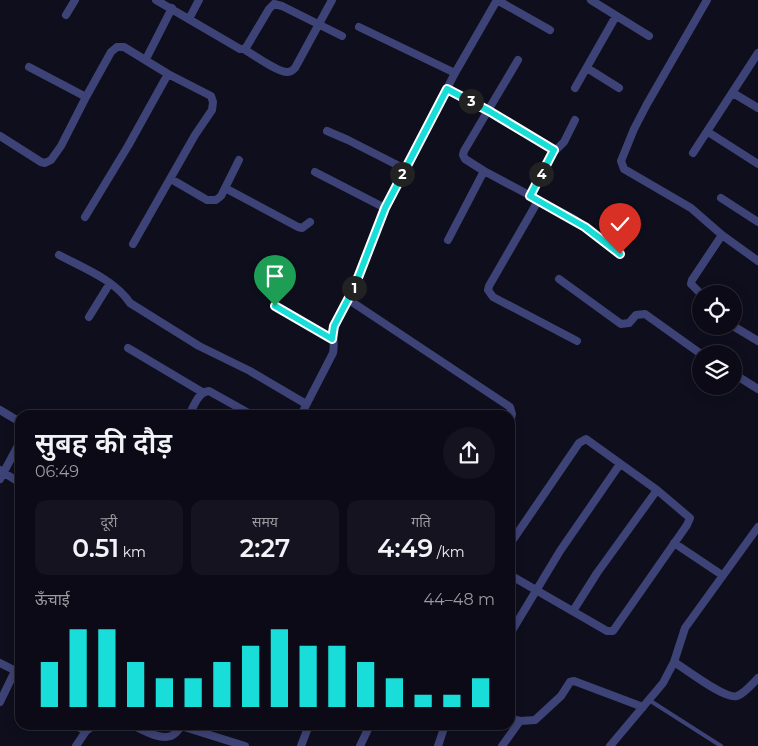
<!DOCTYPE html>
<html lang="hi">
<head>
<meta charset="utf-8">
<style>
  body { margin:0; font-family:Montserrat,"Noto Sans Devanagari",sans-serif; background:#14131f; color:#f1f3f6; height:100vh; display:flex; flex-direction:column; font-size:19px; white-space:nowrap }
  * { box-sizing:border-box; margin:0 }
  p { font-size:16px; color:#9a9aa1 }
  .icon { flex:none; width:28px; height:28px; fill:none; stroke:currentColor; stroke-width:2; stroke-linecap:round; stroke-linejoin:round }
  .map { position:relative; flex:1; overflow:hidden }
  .panel { position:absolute; left:15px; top:410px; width:500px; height:320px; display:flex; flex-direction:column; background:#0b0a16; border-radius:15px; box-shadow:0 2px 12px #0003,0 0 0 1px #2b2b35 }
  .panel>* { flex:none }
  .fabs { position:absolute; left:692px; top:285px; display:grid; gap:10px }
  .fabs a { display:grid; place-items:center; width:50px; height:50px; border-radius:50%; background:#0b0a16; box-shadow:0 2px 12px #0003,0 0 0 1px #2b2b35; font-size:25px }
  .pin { position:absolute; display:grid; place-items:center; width:42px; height:42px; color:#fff; margin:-51px -21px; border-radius:50% 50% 50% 0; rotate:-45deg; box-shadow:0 0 5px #0007 }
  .pin .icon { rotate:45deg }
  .km { position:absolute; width:25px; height:25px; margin:-12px; border-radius:50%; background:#222; color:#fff; font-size:14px; line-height:25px; text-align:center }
  .round { display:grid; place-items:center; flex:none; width:52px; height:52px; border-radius:26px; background:#14131f }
  .summary { display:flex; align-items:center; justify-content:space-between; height:85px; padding:0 20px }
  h1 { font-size:28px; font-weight:600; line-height:38px }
  .stats { display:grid; grid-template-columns:repeat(3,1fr); gap:8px; height:85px; padding:5px 20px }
  .stats div { display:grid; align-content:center; border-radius:12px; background:#14131f; text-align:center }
  .stats b { font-size:25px; font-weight:600 }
  .stats small { font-size:14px; font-weight:400 }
  .stats p { font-size:14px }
  .chart { height:140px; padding:10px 20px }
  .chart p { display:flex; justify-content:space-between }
  .chart svg { width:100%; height:90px; margin-top:5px; stroke:#18ddd8; stroke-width:6 }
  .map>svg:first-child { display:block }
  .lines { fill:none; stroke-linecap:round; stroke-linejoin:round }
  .lane { stroke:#3e4377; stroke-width:4 }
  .street { stroke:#3e4377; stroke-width:8 }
  .route-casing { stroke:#fff; stroke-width:10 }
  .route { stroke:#18ddd8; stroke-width:6 }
</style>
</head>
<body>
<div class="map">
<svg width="758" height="746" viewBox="0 0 758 746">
  <rect width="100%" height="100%" fill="#0f0e1d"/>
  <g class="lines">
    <path class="lane" d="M649 700 721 746"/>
    <path class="street" d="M156 0 240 49H244L247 46 269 9 274 4 282 6 342 36
      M497 0 550 30
      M591 0 649 36
      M707 0 647 104 634 129 621 161 624 169 691 208 722 235 758 261
      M66 15 75 0
      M189 19 199 0
      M359 27 455 73
      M244 49C252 54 279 73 288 72 291 72 293 70 295 68L332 0
      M146 59 172 8
      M518 60 464 151 463 155 465 159 484 171 574 219 620 254
      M29 67 86 97
      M587 68 619 88
      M575 88 616 16
      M447 89 489 111 554 150
      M733 93 758 108
      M327 131 348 140 405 169
      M708 132 758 164
      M0 136 41 162 45 163 51 160 61 146 86 97 111 52 117 47H124L168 74 211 96 213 102 212 110 195 135 133 244
      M693 153 758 53
      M315 172 385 208
      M171 179 207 200H216L221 196 239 160
      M225 188 298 227 302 228 310 222
      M530 195 551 155 564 142 575 120
      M721 198 758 222
      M538 201 489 286 488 290 493 297 577 341
      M85 217 128 146 168 74
      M448 240 484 171
      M59 255C83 268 115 280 130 303L199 346 250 371 306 404
      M559 279 621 324 629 323 636 315 645 314 701 354
      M701 294 691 284 692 280 722 235
      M349 300 510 407 512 414 510 423
      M275 305 333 339
      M89 317 110 283
      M733 326 758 341
      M128 348 202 392
      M734 374 758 389
      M0 410 20 422
      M189 415C194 406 198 392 209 391L252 415
      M301 415 333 353C335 344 332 335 334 326L354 288 385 208 455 73 497 0
      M0 470 20 483
      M0 479 20 442
      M674 543 722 575
      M510 544 579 443 586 439 657 490 690 518 687 525 613 631H607L510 575
      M573 611 597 573 657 490
      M510 634 560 551 620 464
      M674 662C686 669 725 700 737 696 745 693 752 684 758 678
      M0 663 20 673
      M0 702 15 671
      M510 718 520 721 535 720 561 696 570 682 574 681 643 707
      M74 725 86 731
      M132 725C143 730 159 740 171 736 176 734 179 729 182 725
      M181 726 245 746
      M76 746 86 731 94 725
      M301 746 309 725
      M360 746 370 725
      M438 746 445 725
      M502 746 520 721
      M610 746 663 683 674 662 685 628 758 527"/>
  </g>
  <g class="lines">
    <g class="route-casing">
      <path id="route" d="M275 306 332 339 334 326 354 288 385 208 447 89 489 111 554 150 530 196 585 227 620 254"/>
    </g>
    <use href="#route" class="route"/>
  </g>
</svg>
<div class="fabs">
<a><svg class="icon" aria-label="locate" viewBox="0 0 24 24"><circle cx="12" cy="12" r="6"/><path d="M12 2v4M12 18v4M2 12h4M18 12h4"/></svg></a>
<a><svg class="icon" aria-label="layers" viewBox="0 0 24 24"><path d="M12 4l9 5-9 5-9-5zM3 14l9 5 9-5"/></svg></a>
</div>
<div class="pin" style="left:275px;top:306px;background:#1e9e55"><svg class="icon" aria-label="arrive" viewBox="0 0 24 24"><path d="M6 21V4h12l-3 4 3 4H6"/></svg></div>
<div class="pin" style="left:620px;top:254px;background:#d93025"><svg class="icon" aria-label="check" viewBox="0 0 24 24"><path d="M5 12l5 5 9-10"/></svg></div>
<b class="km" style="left:354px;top:288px">1</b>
<b class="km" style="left:402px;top:174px">2</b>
<b class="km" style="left:471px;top:101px">3</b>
<b class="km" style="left:541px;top:174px">4</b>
<section class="panel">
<div class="summary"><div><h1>सुबह की दौड़</h1><p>06:49</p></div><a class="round"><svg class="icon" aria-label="share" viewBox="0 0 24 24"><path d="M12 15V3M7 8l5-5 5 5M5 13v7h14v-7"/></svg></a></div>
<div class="stats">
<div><p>दूरी</p><b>0.51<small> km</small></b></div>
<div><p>समय</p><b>2:27</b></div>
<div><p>गति</p><b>4:49<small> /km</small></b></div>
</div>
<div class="chart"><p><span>ऊँचाई</span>44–48 m</p>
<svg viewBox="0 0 160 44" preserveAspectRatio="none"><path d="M5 44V22M15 44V6M25 44V6M35 44V22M45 44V30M55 44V30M65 44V22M75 44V14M85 44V6M95 44V14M105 44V14M115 44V22M125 44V30M135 44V38M145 44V38M155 44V30"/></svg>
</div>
</section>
</div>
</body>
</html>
